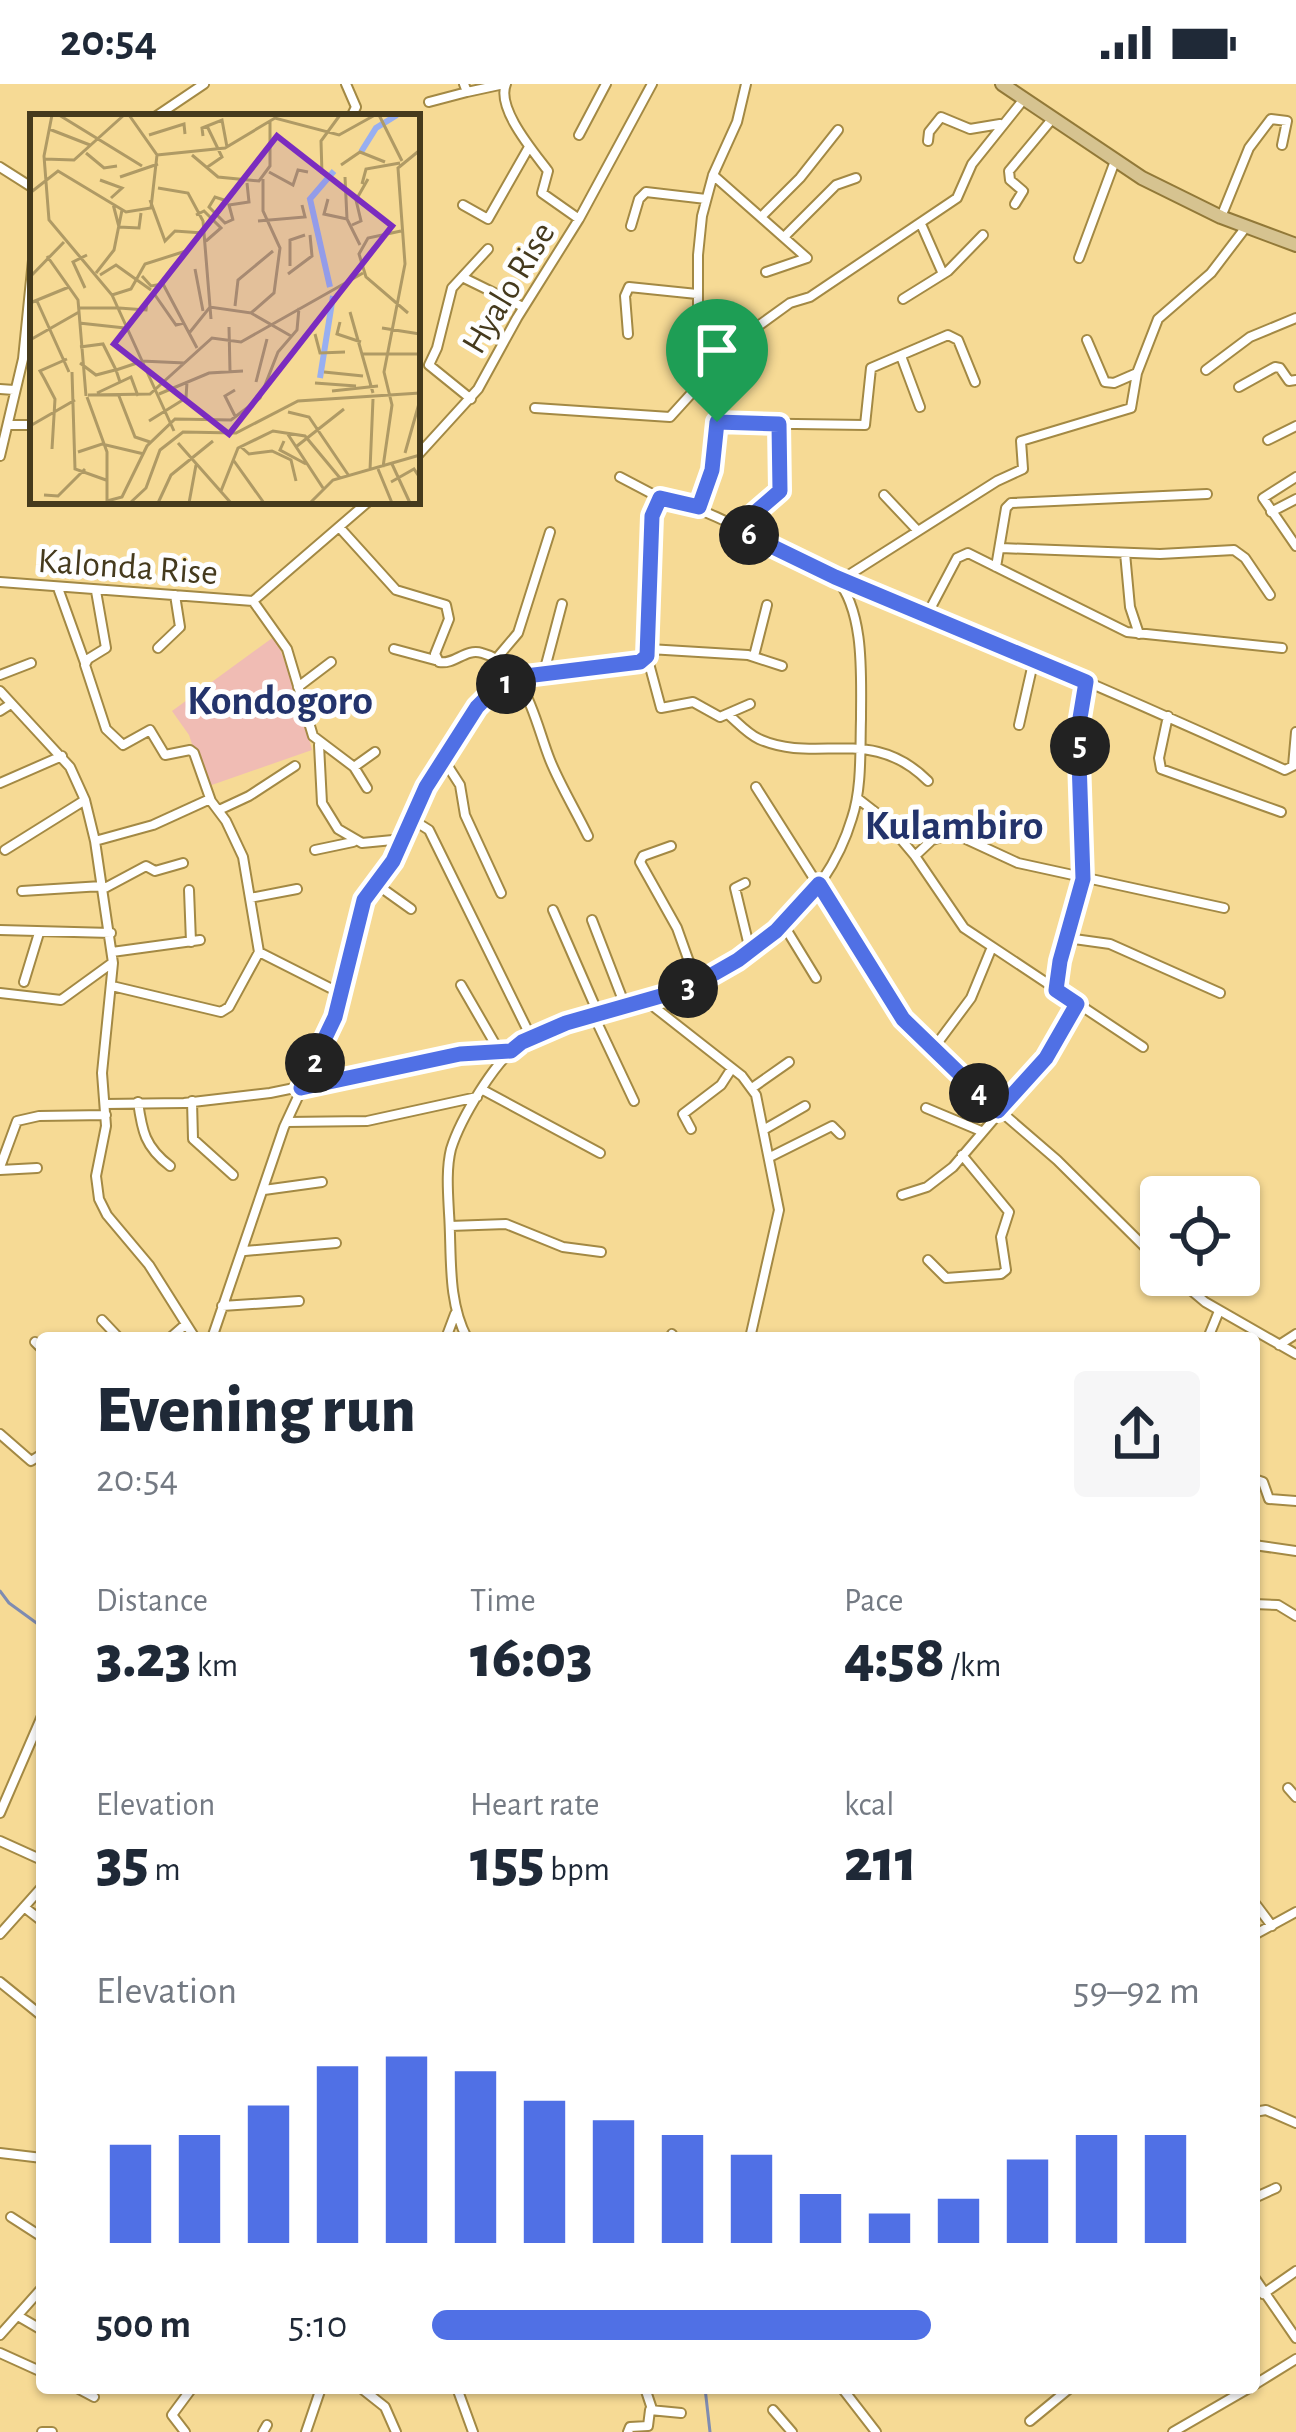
<!DOCTYPE html>
<html lang="en">
<head>
<meta charset="utf-8">
<style>
  body { margin:0; font-family:"Alegreya Sans",sans-serif; background:#f6f6f7; color:#1f2937; height:100vh; display:flex; flex-direction:column; font-size:45px; white-space:nowrap }
  * { box-sizing:border-box; margin:0 }
  p { font-size:39px; color:#747a83 }
  .icon { flex:none; width:66px; height:66px; fill:none; stroke:currentColor; stroke-width:2; stroke-linecap:round; stroke-linejoin:round }
  .map { position:relative; flex:1; overflow:hidden }
  .drawer { position:absolute; left:36px; top:1248px; width:1224px; height:1062px; display:flex; flex-direction:column; background:#fff; border-radius:12px; box-shadow:0 3px 9px #0004 }
  .drawer>* { flex:none }
  .controls { position:absolute; left:1140px; top:1092px; display:grid; gap:24px }
  .controls a { display:grid; place-items:center; width:120px; height:120px; border-radius:12px; background:#fff; box-shadow:0 3px 9px #0004; font-size:60px }
  .pin { position:absolute; display:grid; place-items:center; width:102px; height:102px; color:#fff; margin:-123px -51px; border-radius:50% 50% 50% 0; rotate:-45deg; box-shadow:0 0 12px #0007 }
  .pin .icon { rotate:45deg }
  .km { position:absolute; width:60px; height:60px; margin:-30px; border-radius:50%; background:#222; color:#fff; font-size:33px; line-height:60px; text-align:center }
  .round { display:grid; place-items:center; flex:none; width:126px; height:126px; border-radius:12px; background:#f6f6f7 }
  .head { display:flex; align-items:center; justify-content:space-between; height:204px; padding:0 60px }
  h1 { font-size:66px; font-weight:800; line-height:90px }
  .figures { display:grid; grid-template-columns:repeat(3,1fr); gap:18px; height:204px; padding:12px 60px }
  .figures div { display:grid; align-content:center }
  .figures b { font-size:60px; font-weight:800 }
  .figures small { font-size:33px; font-weight:400 }
  .figures p { font-size:33px }
  .chart { height:336px; padding:24px 60px }
  .chart p { display:flex; justify-content:space-between }
  .chart svg { width:100%; height:216px; margin-top:12px; stroke:#5070e5; stroke-width:6 }
  ul { padding:0 60px; list-style:none; font-size:39px }
  li { display:grid; grid-template-columns:192px 144px 1fr; align-items:center; height:90px }
  li i { height:30px; border-radius:15px; background:#5070e5 }
  .status { display:flex; justify-content:space-between; align-items:center; height:84px; padding:0 60px; background:#fff; direction:ltr }
  .status svg { height:33px; fill:currentColor }
  .map>svg:first-child { display:block }
  .green { fill:#f0bcb4 }
  .lines { fill:none; stroke-linecap:round; stroke-linejoin:round }
  .stream { stroke:#7f8cb1; stroke-width:3 }
  .minor-casing { stroke:#a38944; stroke-width:12 }
  .major-casing { stroke:#927938; stroke-width:16 }
  .minor { stroke:#fff; stroke-width:8 }
  .major { stroke:#d6c390; stroke-width:12 }
  .route-casing { stroke:#fff; stroke-width:24 }
  .route { stroke:#5070e5; stroke-width:15 }
  .labels { text-anchor:middle; stroke-width:10; stroke-linejoin:round; paint-order:stroke }
  .street-label { font-size:36px; fill:#453a1d; stroke:#fefefe }
  .quarter-label { font-size:42px; font-weight:bold; fill:#23336b; stroke:#fefefe }
  .inset-river { fill:none; stroke:#98aff1; stroke-width:6 }
  .inset-road { fill:none; stroke:#af9a65; stroke-width:3 }
  .view { fill:#7b2cbf; fill-opacity:0.15; stroke:#7b2cbf; stroke-width:6 }
  .inset-edge { fill:none; stroke:#453a1d; stroke-width:6 }
</style>
</head>
<body>
<div class="status"><b>20:54</b><svg viewBox="0 0 49 12"><path d="M0 12V9h3v3zM5 12V6h3v6zM10 12V3h3v9zM15 12V0h3v12zM26 1h20v11H26zM47 4h2v5h-2z"/></svg></div>
<div class="map">
<svg width="1296" height="2348" viewBox="0 0 1296 2348">
  <rect width="100%" height="100%" fill="#f6da95"/>
  <path class="green" d="M275 552 296 607 312 666 206 703 189 651 172 627Z"/>
  <g class="lines">
    <path class="stream" d="M0 1507 9 1519 42 1543
      M705 2304 710 2348"/>
    <g class="minor-casing">
      <path id="minor" d="M346 0 356 23 351 33
        M464 0 467 8 504 0
        M506 0C496 24 533 67 548 87L542 109 579 135
        M429 18 467 8
        M155 33 204 0
        M579 51 606 0
        M928 57 929 48 941 33 970 45 1000 40
        M0 83 33 104
        M713 91 807 174 766 188
        M1015 120 1023 107 1010 96 1009 87 1053 34
        M463 121 488 135 529 63
        M763 131 800 94 838 46
        M1221 133 1249 64 1271 35 1287 37 1282 61
        M921 140 943 190
        M631 142 639 115 646 108 706 115
        M785 152 836 101 856 94
        M1079 174 1115 77
        M464 194 523 223
        M903 215 948 187 983 151
        M628 250 625 212 629 203 697 210
        M699 254 723 248 743 253 790 219 810 213 957 114 972 80 1024 15
        M1087 256 1105 298 1114 299 1137 289 1158 235 1211 189 1246 143
        M901 272 920 323
        M1206 286 1250 253 1296 234
        M1239 303 1275 283 1280 284 1289 297 1296 296
        M0 305 14 306
        M471 315 429 281 437 264 452 204 488 165
        M535 324 670 333 710 289
        M717 339 865 341 871 284 948 251 958 256 975 298
        M8 341H33
        M1268 356 1296 342
        M0 372 23 275 33 176
        M417 372 478 305 517 234 579 135 652 0
        M620 393 660 414
        M1296 393 1263 414 1296 462
        M884 411 917 446
        M699 423 711 386 717 351 715 312 698 255V171L702 132 713 91 737 38 746 0
        M1271 428 1296 415
        M340 444 396 506 446 521 449 535 435 570 439 578C455 581 465 564 482 569 527 581 535 639 550 676 560 701 576 727 588 752
        M736 444 780 407 779 340
        M1001 464 1160 470 1234 466 1245 474 1270 511
        M1125 469 1130 523 1139 550
        M996 483 1006 424 1011 419 1207 410
        M844 494 997 397 1023 385 1021 357 1131 324 1137 289
        M0 498 253 517
        M58 504 85 579
        M96 507 106 564 88 575 85 581 106 645 123 661 150 646 165 671 190 666 194 669 211 717 226 737 243 773 259 868
        M253 517 287 565 313 652 354 683 375 668
        M253 517 369 417
        M928 529 957 474 968 469 1127 548 1282 564
        M158 564 180 543 175 511
        M394 565 435 576
        M649 565 748 571 782 582
        M647 572 661 624 693 618 720 633 750 620
        M754 572 767 521
        M496 575 518 549 550 448
        M544 588 562 520
        M0 591 31 579
        M298 603 331 578
        M0 607 70 683 85 716 95 757 113 879 102 989 106 1042 96 1092 99 1115 107 1131 149 1181 195 1254
        M0 627 11 620
        M730 632C739 640 748 650 759 655 817 681 871 640 928 697
        M1168 632 1159 674 1161 685 1281 728
        M1019 641 1034 575
        M319 661 322 719 338 745 362 759 403 755
        M444 676 460 701 465 731 501 809
        M354 683 367 704
        M0 699 62 672
        M756 703 903 935 963 995 1057 1076 1161 1179
        M857 714 884 735 915 772 964 844 1143 963
        M219 726 249 712 295 682
        M413 736 429 746 531 953
        M95 757 153 741 210 715
        M671 762 643 772 640 778 677 844 697 900
        M5 766 85 716
        M315 766 353 758
        M915 772 932 756 953 749 1018 779 1224 824
        M745 799 735 804 750 866
        M376 800 411 825
        M103 805 146 782 155 787 183 779
        M189 806 191 858
        M22 807 102 802
        M250 814 297 805
        M553 826 598 929
        M592 836 626 924
        M783 840 816 894
        M0 846 111 849
        M1067 854 1110 860 1220 909
        M112 868 200 856
        M259 868 342 910
        M24 898 39 849
        M461 901 498 965
        M112 902 221 928 229 923 259 868
        M1056 906 1060 877 1083 795 1078 646 1086 598
        M0 909 61 916 112 879
        M649 919 742 992 756 1011 779 1126 750 1254
        M593 930 634 1017
        M933 965 971 914 992 863
        M752 1004 789 978
        M483 1006 600 1069
        M192 1017 193 1055 233 1091
        M138 1018C142 1047 145 1063 170 1082
        M105 1020 184 1019 270 1009 460 970 511 967
        M926 1024 981 1047
        M287 1038 367 1037 477 1013
        M691 1045 683 1030 721 1001 732 984
        M765 1045 805 1022
        M770 1073 832 1042 840 1050
        M0 1083 17 1037 39 1032 106 1031
        M0 1086 37 1084
        M264 1106 322 1098
        M1167 1108 1175 1113
        M902 1111 927 1103 953 1083 1046 974 1077 920
        M450 1142 506 1140 563 1163 601 1168
        M245 1167 336 1159
        M1150 1168 1161 1155
        M928 1176 946 1194 1001 1190 1006 1186 1001 1153 1009 1128 962 1071
        M1173 1191 1205 1218 1296 1270
        M222 1222 299 1217
        M102 1236 119 1254
        M170 1254 186 1240
        M212 1254 284 1043 335 933 360 826 400 764 429 698 477 623 493 606 544 588 639 578 647 572 650 449 660 414C724 427 776 469 836 493 987 554 1137 618 1285 686L1293 682 1296 648
        M446 1254 455 1230
        M467 1254C447 1216 452 1171 449 1129 448 1109 446 1085 451 1065 460 1036 495 976 521 959 559 934 608 931 650 918 737 891 825 825 852 734 862 704 860 667 861 635 861 592 865 528 836 494
        M670 1254 672 1250
        M1208 1254 1219 1227
        M35 1258 42 1265
        M1279 1261 1296 1250
        M0 1350 31 1377 42 1370
        M1254 1395 1263 1398 1269 1415 1296 1417
        M1254 1461 1296 1467
        M1254 1520 1278 1521 1296 1532
        M1288 1704 1296 1713
        M0 1729 42 1632
        M0 1757 42 1776
        M1254 1818 1272 1842
        M24 1823 42 1837
        M0 1850 42 1803
        M1254 1851 1296 1828
        M0 1898 42 1932
        M1254 2028 1266 2026 1296 2039
        M0 2069 42 2074
        M1254 2114 1276 2104
        M11 2133 42 2153
        M1254 2193 1296 2254
        M1263 2210 1296 2187
        M18 2232 42 2246
        M0 2251 42 2204
        M0 2269 42 2288
        M1254 2301 1296 2275
        M77 2304 94 2313
        M361 2304 385 2323 396 2348
        M457 2304 473 2348
        M645 2304 652 2325
        M842 2304 876 2348
        M773 2326 792 2348
        M1030 2337 1070 2304
        M42 2348H52
        M185 2348 172 2331 192 2304
        M263 2348 267 2341
        M306 2348 321 2304
        M628 2348 630 2343 648 2342 650 2326 681 2329
        M1173 2348 1249 2304"/>
    </g>
    <g class="major-casing">
      <path id="major" d="M1002 0 1142 94 1221 133 1296 161"/>
    </g>
    <use href="#minor" class="minor"/>
    <use href="#major" class="major"/>
  </g>
  <g class="lines">
    <g class="route-casing">
      <path id="route" d="M717 338 779 340 780 407 736 445 835 493 1086 598 1078 646 1083 795 1060 877 1056 906 1077 920 1046 974 998 1027 903 935 819 800 776 847 738 876 689 904 566 939 522 958 511 967 460 970 301 1004 335 933 364 816 393 777 426 703 477 623 493 607 526 592 640 578 647 572 652 432 660 414 699 423 712 386Z"/>
    </g>
    <use href="#route" class="route"/>
  </g>
  <g class="labels">
    <g class="street-label">
      <text transform="translate(507 203) rotate(-59)" y="13">Hyalo Rise</text>
      <text transform="translate(128 481) rotate(4)" y="13">Kalonda Rise</text>
    </g>
    <g class="quarter-label">
      <text x="280" y="630">Kondogoro</text>
      <text x="954" y="755">Kulambiro</text>
    </g>
  </g>
  <g transform="translate(30 30)">
    <rect width="390" height="390" fill="#f6da95"/>
    <path class="inset-river" d="M331 38 346 14 367 1M300 173 280 85 304 57M290 264 303 182"/>
    <path class="inset-road" d="M22 1 14 42 19 106 82 181 144 317M29 1 112 52M349 1 372 47M19 15 60 31M119 21 154 10 155 20M173 22 172 14 192 6 197 33M56 39 74 54 87 52M127 41 195 34 245 4 309 21 345 1M162 41 188 63 229 67 240 52V8M14 45 44 46 94 1M311 51 330 38 355 48M176 54 192 43 177 12M239 58 263 71 268 56 278 58M292 60 291 27 310 1M90 63 128 50M315 63 317 105 330 131M70 66 92 74 81 84M332 70 336 55 370 49M128 74 158 79 173 107 181 205M0 79 28 57 96 98 121 94 127 41 99 1M298 85 294 100 317 105M120 86 135 127 145 117 173 119M194 86 185 83 179 93 195 109 204 105M83 90 89 113 109 114 111 99M166 101 174 97 191 114 176 127M203 106 199 91 219 88 217 69M228 107 275 103 272 91M322 111 331 107 326 86 338 65M371 117 338 124 329 140 336 163 378 199M17 142 48 186 56 282M260 152V126L275 121M165 155 173 197M66 159 84 136 92 96M258 160 282 142 280 121M70 161 86 151 121 176M112 162 121 172 133 170 167 234M0 163 34 128M55 174 43 148 57 141M82 181 101 175 115 150 156 137M125 181 146 211 154 209M7 187 39 258M0 189 39 173M205 192 208 166 243 137M48 194H87M89 194 116 196 117 187M320 198 343 279M221 199 261 222M310 208 307 220 331 228M49 209 95 214M199 213 200 257M352 214 390 220M160 218 180 193 221 199 244 179 250 134 233 97V65M285 220 290 239 315 238M0 226 49 198M50 233 73 230 86 256M331 240H390M111 247 155 249M50 249 66 261 85 256M42 258 45 355 76 366M294 258 333 262M14 264 25 285 22 335M14 264 10 257 37 245M90 268 86 256 110 248M226 268 237 225M285 269 326 272M205 276 195 282 206 304M302 277 348 272M67 279 101 263 108 282M129 280 179 259 213 257M58 281 120 280 182 224 211 228 333 159M89 282 105 323 120 328M57 283 77 338V389M258 298 279 303 319 362M119 307 156 284 157 268M0 312 45 286M257 319 293 374M254 327 250 336 276 350M148 329 201 389M210 332 219 340 242 337 261 346 266 367M267 332 314 295M48 338 72 330 114 340M375 339 390 286M204 347 234 389M362 350 380 389M353 353 362 291 354 258 375 150 368 54 390 36M348 355 362 389M340 356 343 285M361 368 384 355 390 364M191 377 208 334 243 317 275 322 310 364M14 381 28 382 55 355M77 387 92 383 117 332 145 305 201 306 230 284 248 238 267 216 269 194M100 389 116 374 130 336 153 318 206 319 268 287 390 279M128 389 141 361 183 327M159 389 166 351M280 389 303 366 390 341"/>
    <path class="view" d="M247 22 362 112 199 320 84 230Z"/>
    <rect width="390" height="390" class="inset-edge"/>
  </g>
</svg>
<div class="controls">
<a><svg class="icon" aria-label="locate" viewBox="0 0 24 24"><circle cx="12" cy="12" r="6"/><path d="M12 2v4M12 18v4M2 12h4M18 12h4"/></svg></a>
</div>
<div class="pin" style="left:717px;top:338px;background:#1e9e55"><svg class="icon" aria-label="arrive" viewBox="0 0 24 24"><path d="M6 21V4h12l-3 4 3 4H6"/></svg></div>
<b class="km" style="left:506px;top:600px">1</b>
<b class="km" style="left:315px;top:979px">2</b>
<b class="km" style="left:688px;top:904px">3</b>
<b class="km" style="left:979px;top:1009px">4</b>
<b class="km" style="left:1080px;top:662px">5</b>
<b class="km" style="left:749px;top:451px">6</b>
<section class="drawer">
<div class="head"><div><h1>Evening run</h1><p>20:54</p></div><a class="round"><svg class="icon" aria-label="share" viewBox="0 0 24 24"><path d="M12 15V3M7 8l5-5 5 5M5 13v7h14v-7"/></svg></a></div>
<div class="figures">
<div><p>Distance</p><b>3.23<small> km</small></b></div>
<div><p>Time</p><b>16:03</b></div>
<div><p>Pace</p><b>4:58<small> /km</small></b></div>
</div>
<div class="figures">
<div><p>Elevation</p><b>35<small> m</small></b></div>
<div><p>Heart rate</p><b>155<small> bpm</small></b></div>
<div><p>kcal</p><b>211</b></div>
</div>
<div class="chart"><p><span>Elevation</span>59–92 m</p>
<svg viewBox="0 0 160 44" preserveAspectRatio="none"><path d="M5 44V24M15 44V22M25 44V16M35 44V8M45 44V6M55 44V9M65 44V15M75 44V19M85 44V22M95 44V26M105 44V34M115 44V38M125 44V35M135 44V27M145 44V22M155 44V22"/></svg>
</div>
<ul>
<li><b>500 m</b>5:10<i style="width:65%"></i></li>
</ul>
</section>
</div>
</body>
</html>
